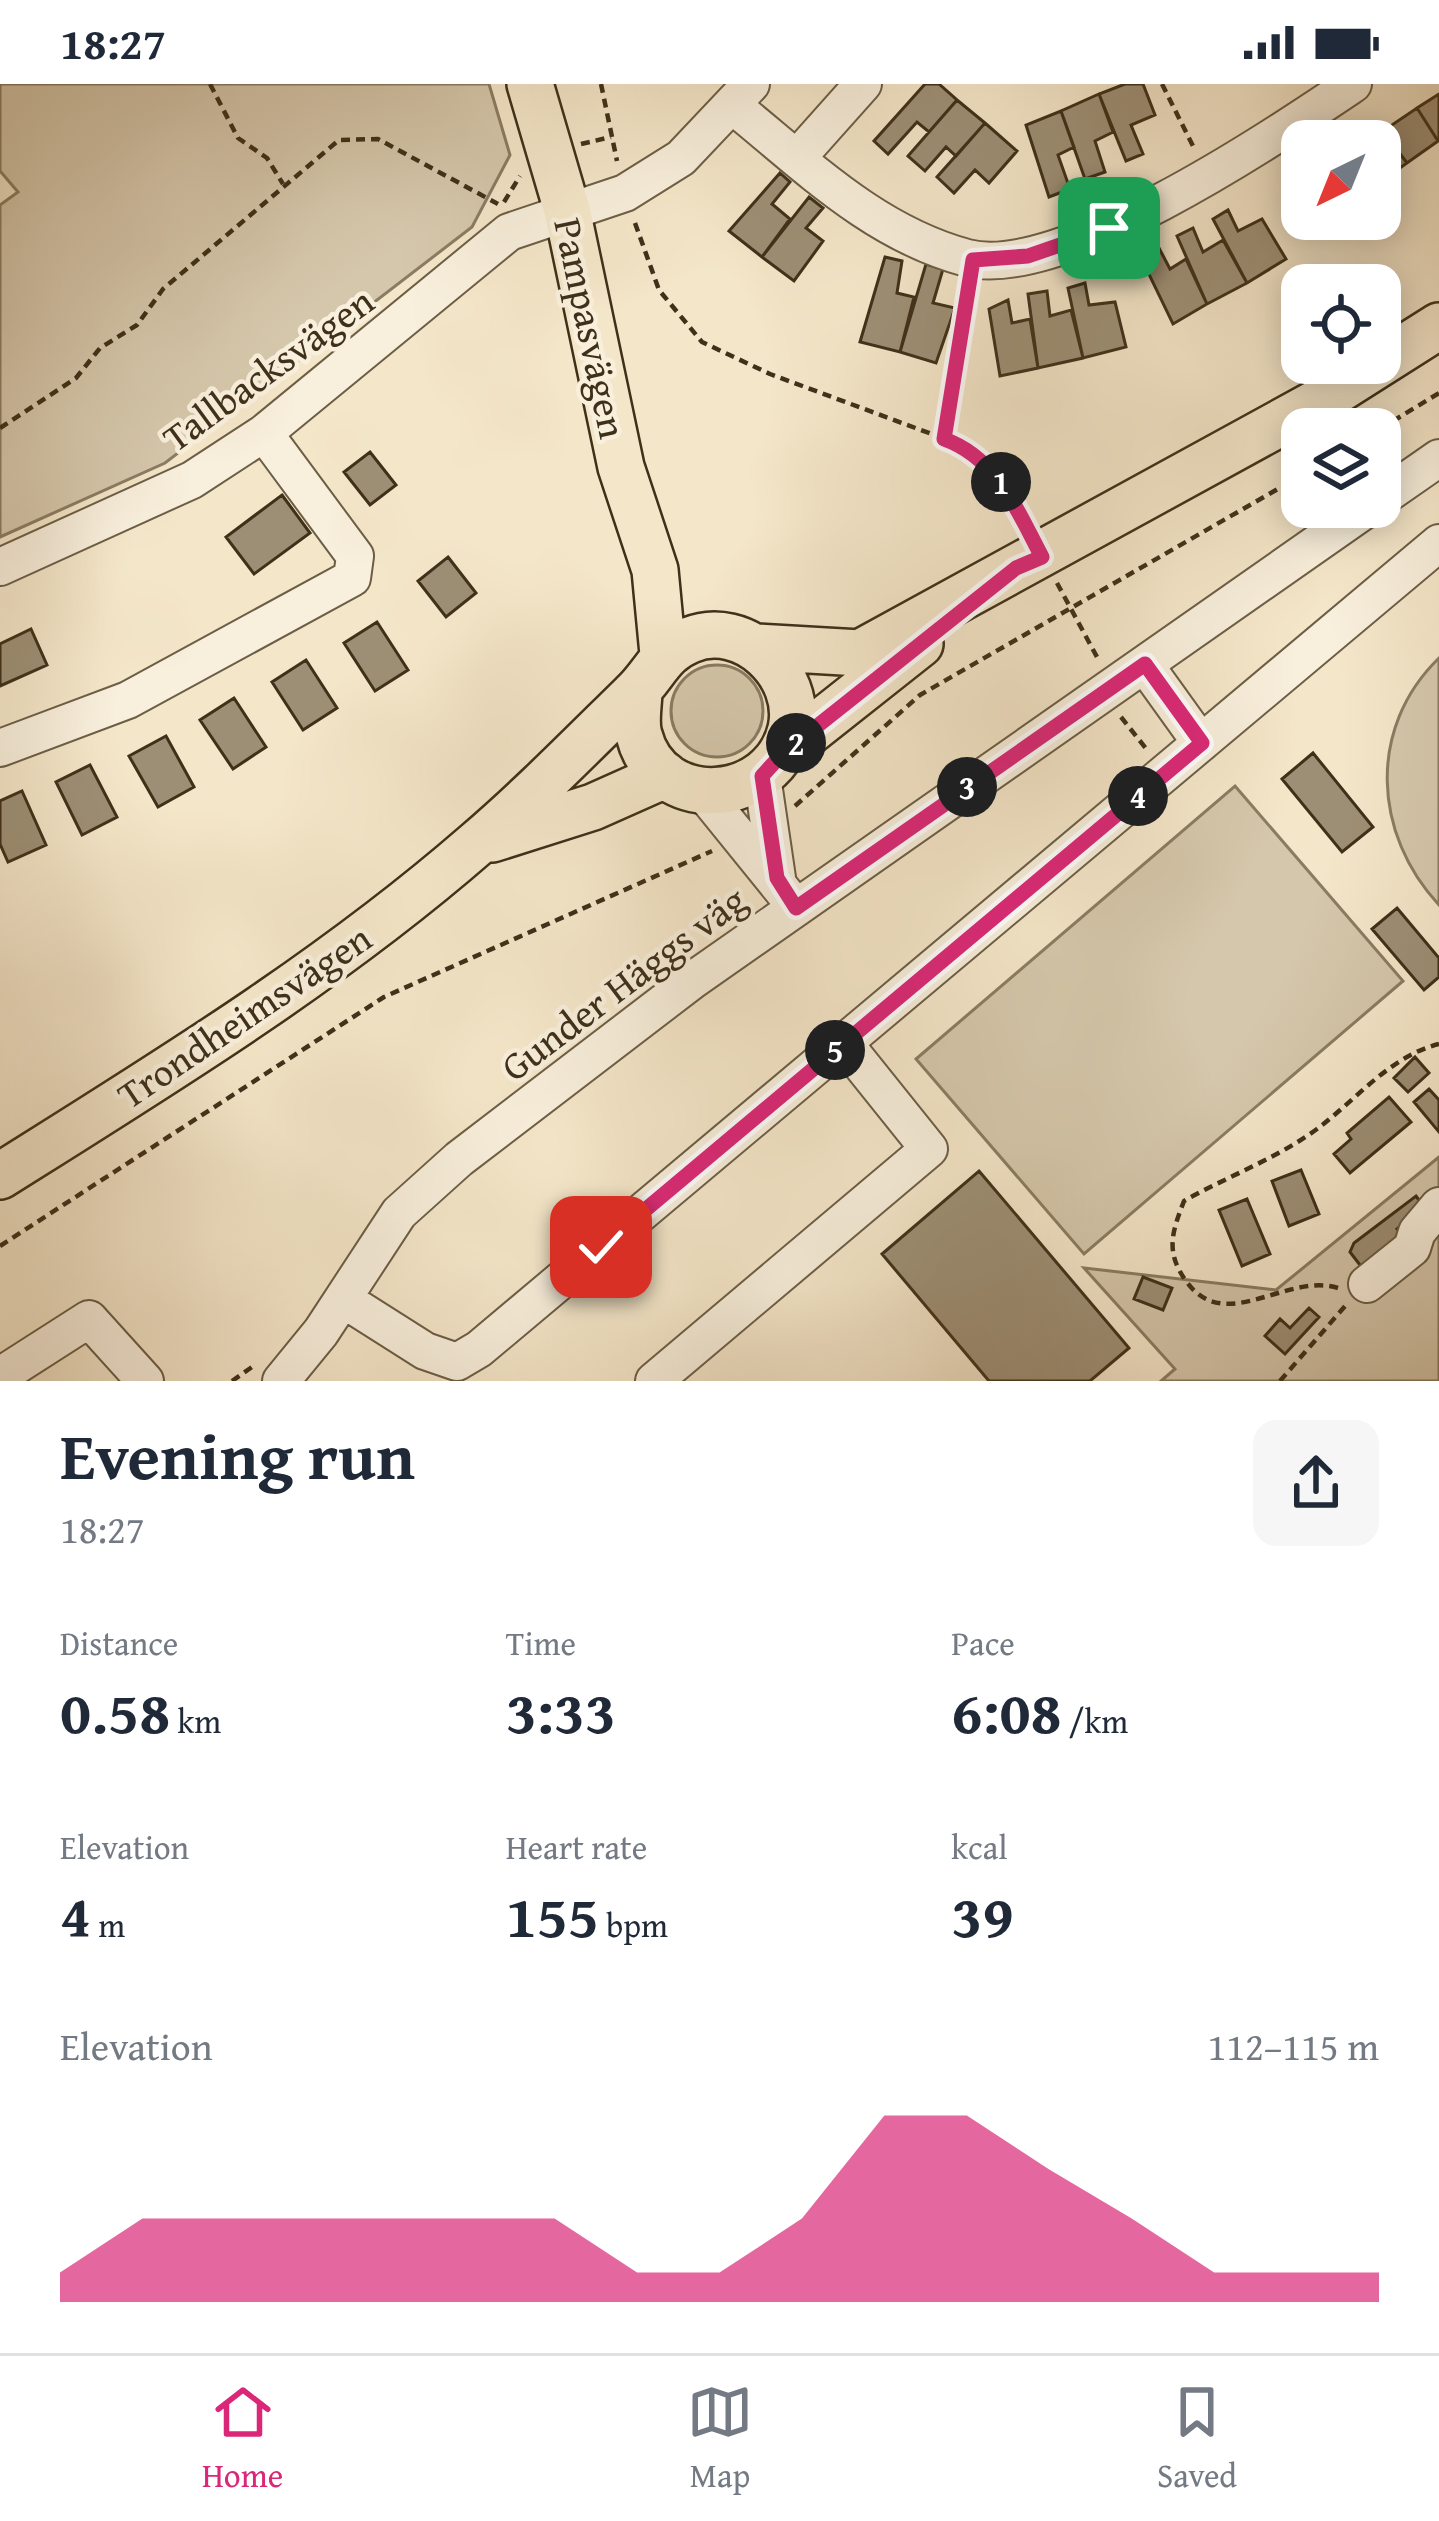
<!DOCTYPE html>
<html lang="en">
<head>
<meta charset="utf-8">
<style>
  body { margin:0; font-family:"Gentium Book Plus",serif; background:#f6f6f7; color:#1f2937; height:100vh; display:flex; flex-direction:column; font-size:45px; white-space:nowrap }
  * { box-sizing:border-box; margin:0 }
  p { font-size:39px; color:#747a83 }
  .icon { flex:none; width:66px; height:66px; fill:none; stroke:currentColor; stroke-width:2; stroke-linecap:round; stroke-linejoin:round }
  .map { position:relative; height:1297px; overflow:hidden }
  .panel { display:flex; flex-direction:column; background:#fff; flex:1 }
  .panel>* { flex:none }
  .needle { width:78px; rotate:223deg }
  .fabs { position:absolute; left:1281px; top:36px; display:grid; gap:24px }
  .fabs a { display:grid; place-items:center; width:120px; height:120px; border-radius:24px; background:#fff; box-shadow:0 6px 30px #0003; font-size:60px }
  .pin { position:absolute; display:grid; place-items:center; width:102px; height:102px; color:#fff; margin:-51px; border-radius:24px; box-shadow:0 6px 18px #0006 }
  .km { position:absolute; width:60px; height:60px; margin:-30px; border-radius:50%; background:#222; color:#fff; font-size:33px; line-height:60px; text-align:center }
  .round { display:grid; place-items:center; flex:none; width:126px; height:126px; border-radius:24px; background:#f6f6f7 }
  .head { display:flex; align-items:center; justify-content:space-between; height:204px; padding:0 60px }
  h1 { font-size:66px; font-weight:700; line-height:90px }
  .stats { display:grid; grid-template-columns:repeat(3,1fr); gap:18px; height:204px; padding:12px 60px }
  .stats div { display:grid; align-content:center }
  .stats b { font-size:60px; font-weight:700 }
  .stats small { font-size:33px; font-weight:400 }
  .stats p { font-size:33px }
  .chart { height:336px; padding:24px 60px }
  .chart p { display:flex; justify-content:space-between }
  .chart svg { width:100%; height:216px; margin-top:12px; fill:#db2777; opacity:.7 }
  .status { display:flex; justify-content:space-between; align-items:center; height:84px; padding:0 60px; background:#fff; direction:ltr }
  .status svg { height:33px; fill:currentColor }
  .dock { display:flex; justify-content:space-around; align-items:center; height:168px; border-top:3px solid #e0e1e3; background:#fff; font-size:33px; color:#747a83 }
  .dock a { display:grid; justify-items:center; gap:6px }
  .dock .active { color:#db2777 }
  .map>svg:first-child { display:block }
  .green { fill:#d5c7ab; stroke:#8a7c62; stroke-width:3 }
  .building { fill:#9d8f75; stroke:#3f301a; stroke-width:3 }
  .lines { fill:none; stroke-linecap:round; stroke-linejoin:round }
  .minor-casing { stroke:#6c5e46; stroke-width:40 }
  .major-casing { stroke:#3f301a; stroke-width:50 }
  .path { stroke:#3f301a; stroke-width:4.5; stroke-dasharray:9 6; stroke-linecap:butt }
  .minor { stroke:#f8efdc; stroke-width:36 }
  .major { stroke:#f4e6c9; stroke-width:45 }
  .route-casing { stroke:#fff; stroke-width:24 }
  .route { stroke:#db2777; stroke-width:15 }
  .labels { text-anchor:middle; stroke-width:9; stroke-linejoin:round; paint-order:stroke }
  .street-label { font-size:39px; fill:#3f301a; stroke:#f8efdc }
</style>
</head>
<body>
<div class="status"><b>18:27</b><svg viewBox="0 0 49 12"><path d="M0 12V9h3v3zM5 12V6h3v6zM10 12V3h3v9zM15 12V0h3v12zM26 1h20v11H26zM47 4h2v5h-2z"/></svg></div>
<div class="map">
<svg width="1439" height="1297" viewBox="0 0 1439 1297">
  <rect width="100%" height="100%" fill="#f4e6c9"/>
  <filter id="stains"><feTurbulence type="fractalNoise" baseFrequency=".00167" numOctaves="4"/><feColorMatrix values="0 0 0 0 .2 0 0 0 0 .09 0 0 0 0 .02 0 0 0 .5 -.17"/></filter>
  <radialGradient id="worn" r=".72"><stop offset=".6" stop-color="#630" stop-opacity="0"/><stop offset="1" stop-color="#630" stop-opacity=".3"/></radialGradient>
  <path class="green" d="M0 0H489L510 71 472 143 165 379 0 453V121L18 108 0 87Z
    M1439 574V821C1373 750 1367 644 1439 574Z
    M671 627a46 46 0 1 1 92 0a46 46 0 1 1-92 0Z
    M1235 702 1403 897 1084 1170 916 975Z
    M1439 1073V1297H1161L1175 1285 1084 1184 1276 1206Z"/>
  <path class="building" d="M925 0H939L957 16 929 48 917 38 888 70 874 57Z
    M1125 0H1143L1155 31 1131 41 1143 70 1126 77 1099 10Z
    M1099 10 1113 48 1095 57 1105 88 1085 95 1061 27Z
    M1439 10V57H1438L1417 24Z
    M957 16 985 39 956 72 946 63 925 87 908 72Z
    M1417 24 1438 57 1407 79 1383 47Z
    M1061 27 1074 63 1058 71 1070 105 1049 113 1026 41Z
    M985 39 1017 67 989 99 975 86 954 109 937 93Z
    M1383 47 1407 79 1380 98V57H1369Z
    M780 89 790 98 772 120 790 135 762 173 729 147Z
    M809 113 823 124 806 144 823 157 794 197 762 173Z
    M1228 126 1238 147 1262 135 1286 175 1247 199 1213 135Z
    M1193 144 1203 168 1223 156 1247 199 1207 220 1177 152Z
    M1159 164 1170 185 1186 175 1207 220 1173 240 1143 178Z
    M885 173 902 177 897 209 914 213 900 268 860 258Z
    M926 180 943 185 933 219 955 224 936 279 900 268Z
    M1085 199 1089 221 1115 218 1126 263 1083 274 1068 204Z
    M1047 207 1050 232 1071 226 1083 274 1038 284 1028 210Z
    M1008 216 1012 239 1030 235 1038 284 1000 292 989 225Z
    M370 368 396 401 370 421 344 388Z
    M282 411 310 449 254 490 226 453Z
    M448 473 476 509 446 533 418 497Z
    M377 538 408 586 375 607 344 559Z
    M31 545 47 581 0 602V560Z
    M306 576 337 624 303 646 272 598Z
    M234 614 266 663 233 685 200 636Z
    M166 652 194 703 158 723 129 672Z
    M1313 669 1373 743 1342 768 1282 695Z
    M90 681 117 733 82 751 56 698Z
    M22 707 46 761 8 778 0 760V717Z
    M1397 824 1439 874V893L1424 906 1372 845Z
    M1415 973 1429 989 1408 1008 1394 994Z
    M1429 1005 1439 1016V1048L1414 1018Z
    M1389 1013 1411 1038 1350 1089 1334 1070 1351 1055 1347 1049Z
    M1301 1086 1319 1130 1289 1142 1272 1097Z
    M979 1087 1129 1264 1090 1297H989L882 1170Z
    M1416 1112 1424 1123 1397 1145 1407 1157 1363 1185 1350 1168 1354 1159Z
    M1247 1115 1270 1170 1242 1182 1219 1126Z
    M1143 1193 1172 1204 1163 1226 1134 1215Z
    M1309 1224 1319 1233 1285 1270 1265 1252 1280 1235 1290 1244Z"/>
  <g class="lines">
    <g class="minor-casing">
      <path id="minor" d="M732 21C805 80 873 149 967 174 1060 198 1274 53 1353 0
        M797 74 863 0
        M1380 415 1439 374
        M0 483 192 396 264 349 509 148 625 109 681 74 751 0
        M1145 581 1201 659
        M0 664 128 616 352 494 355 472 264 349
        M762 692 777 794
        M702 707 796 823
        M1367 1200 1412 1164 1417 1148 1439 1122
        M343 1215 425 1267 457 1278 479 1265 1439 459
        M0 1292 89 1235 145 1297
        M281 1297 321 1248 399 1129 459 1075 693 896 1369 423
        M654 1297 929 1065 844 959"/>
    </g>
    <g class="major-casing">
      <path id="major" d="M530 0 567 126 621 383 655 486 663 570
        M757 563 860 569 1322 316 1439 242
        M781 670 920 560
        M492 755 593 723 665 691
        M0 1092C164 989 329 888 475 761 530 714 581 662 633 611 655 591 660 568 690 556 743 534 803 590 791 645 773 722 659 730 639 651 635 638 639 619 639 606"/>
    </g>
    <path class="path" d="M210 0 238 54 267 74 283 100
      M601 0 617 77
      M1162 0 1194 64
      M581 60 611 53
      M504 118 520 92
      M635 139 659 206 702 258 770 290 964 362 1001 397 1025 442
      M0 344 76 294 100 264 137 241 163 205 339 56 378 55 498 120
      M1380 345 1439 309
      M944 353 968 205
      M1057 499 1097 573
      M1121 633 1148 667
      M795 722 920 611 1302 391
      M0 1162 384 913 712 767
      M1338 1204C1286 1188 1225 1252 1186 1197 1165 1168 1172 1148 1184 1117 1228 1092 1276 1075 1317 1045 1356 1016 1390 972 1439 960
      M232 1297 252 1283
      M1280 1297 1346 1221"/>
    <use href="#minor" class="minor"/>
    <use href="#major" class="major"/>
  </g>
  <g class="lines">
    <g class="route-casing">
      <path id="route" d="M601 1163 1202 659 1145 580 796 824 777 794 762 692 782 670 1016 484 1042 473C1017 426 997 374 944 355L973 176 1028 172 1109 144"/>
    </g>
    <use href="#route" class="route"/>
  </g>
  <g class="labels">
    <g class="street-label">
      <text transform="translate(591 244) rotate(78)" y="14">Pampasvägen</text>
      <text transform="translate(268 285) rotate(-36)" y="14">Tallbacksvägen</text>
      <text transform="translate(623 899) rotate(-37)" y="14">Gunder Häggs väg</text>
      <text transform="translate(244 932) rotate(-34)" y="14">Trondheimsvägen</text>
    </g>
  </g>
  <rect width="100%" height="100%" filter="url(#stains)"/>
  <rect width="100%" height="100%" fill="url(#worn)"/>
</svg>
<div class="fabs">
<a><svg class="needle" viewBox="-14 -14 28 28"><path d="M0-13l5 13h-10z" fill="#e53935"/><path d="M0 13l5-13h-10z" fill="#747a83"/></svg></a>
<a><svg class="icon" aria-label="locate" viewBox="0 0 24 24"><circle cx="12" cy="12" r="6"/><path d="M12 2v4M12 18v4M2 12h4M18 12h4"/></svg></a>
<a><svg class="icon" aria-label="layers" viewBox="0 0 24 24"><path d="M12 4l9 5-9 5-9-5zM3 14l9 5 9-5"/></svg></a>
</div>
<div class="pin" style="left:1109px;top:144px;background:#1e9e55"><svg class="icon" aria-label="arrive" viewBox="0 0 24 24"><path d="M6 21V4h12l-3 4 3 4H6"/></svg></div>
<div class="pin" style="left:601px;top:1163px;background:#d93025"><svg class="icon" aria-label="check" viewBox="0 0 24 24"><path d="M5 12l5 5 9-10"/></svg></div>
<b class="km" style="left:1001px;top:398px">1</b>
<b class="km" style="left:796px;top:659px">2</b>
<b class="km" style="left:967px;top:703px">3</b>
<b class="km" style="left:1138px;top:712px">4</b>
<b class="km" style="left:835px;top:966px">5</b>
</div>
<section class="panel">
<div class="head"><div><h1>Evening run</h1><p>18:27</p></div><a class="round"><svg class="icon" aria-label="share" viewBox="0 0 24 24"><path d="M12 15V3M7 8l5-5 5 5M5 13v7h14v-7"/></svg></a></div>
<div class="stats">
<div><p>Distance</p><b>0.58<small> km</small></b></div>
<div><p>Time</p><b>3:33</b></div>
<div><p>Pace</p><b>6:08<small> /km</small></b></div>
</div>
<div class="stats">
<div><p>Elevation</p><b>4<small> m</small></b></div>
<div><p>Heart rate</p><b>155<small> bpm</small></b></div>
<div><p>kcal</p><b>39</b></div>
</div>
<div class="chart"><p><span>Elevation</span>112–115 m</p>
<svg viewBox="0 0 160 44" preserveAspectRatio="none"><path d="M0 44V38L10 27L20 27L30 27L40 27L50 27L60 27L70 38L80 38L90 27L100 6L110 6L120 17L130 27L140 38L150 38L160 38V44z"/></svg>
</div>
</section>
<nav class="dock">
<a class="active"><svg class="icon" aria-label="home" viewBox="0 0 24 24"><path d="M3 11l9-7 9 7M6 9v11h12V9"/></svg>Home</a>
<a><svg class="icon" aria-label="map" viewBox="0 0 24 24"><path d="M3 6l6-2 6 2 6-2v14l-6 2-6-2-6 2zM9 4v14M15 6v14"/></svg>Map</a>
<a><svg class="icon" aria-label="saved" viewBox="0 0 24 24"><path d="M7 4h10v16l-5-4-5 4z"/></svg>Saved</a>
</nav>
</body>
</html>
